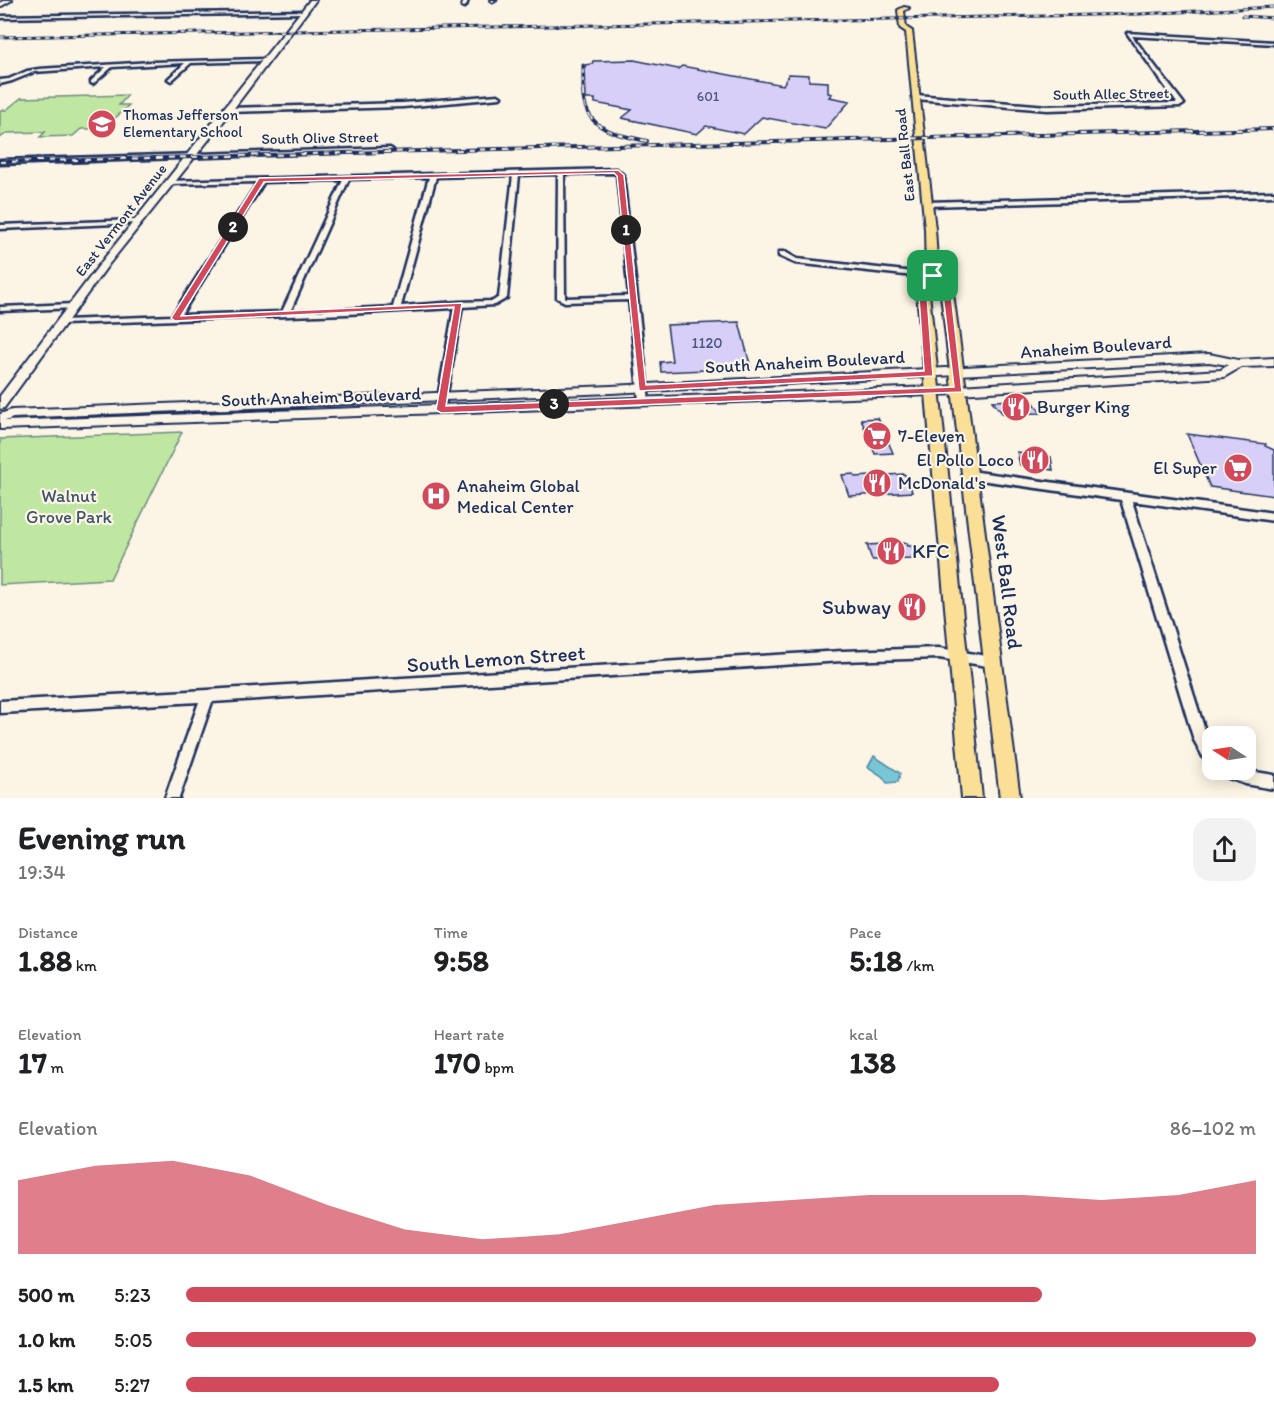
<!DOCTYPE html>
<html lang="en">
<head>
<meta charset="utf-8">
<style>
  body { margin:0; font-family:Itim,sans-serif; background:#f2f2f2; color:#202124; height:100vh; display:flex; flex-direction:column; font-size:22px; white-space:nowrap }
  * { box-sizing:border-box; margin:0 }
  p { font-size:20px; color:#757577 }
  .icon { flex:none; width:33px; height:33px; fill:none; stroke:currentColor; stroke-width:2; stroke-linecap:round; stroke-linejoin:round }
  .map { position:relative; height:798px; overflow:hidden }
  .side { display:flex; flex-direction:column; background:#fff; flex:1 }
  .side>* { flex:none }
  .needle { width:39px; rotate:282deg }
  .fabs { position:absolute; left:1202px; top:726px; display:grid; gap:12px }
  .fabs a { display:grid; place-items:center; width:54px; height:54px; border-radius:12px; background:#fff; box-shadow:0 3px 15px #0003; font-size:30px }
  .pin { position:absolute; display:grid; place-items:center; width:51px; height:51px; color:#fff; margin:-26px; border-radius:12px; box-shadow:0 3px 9px #0006 }
  .km { position:absolute; width:30px; height:30px; margin:-15px; border-radius:50%; background:#222; color:#fff; font-size:16px; line-height:30px; text-align:center }
  .round { display:grid; place-items:center; flex:none; width:63px; height:63px; border-radius:18px; background:#f2f2f2 }
  .headline { display:flex; align-items:center; justify-content:space-between; height:102px; padding:0 18px }
  h1 { font-size:33px; font-weight:800; line-height:45px }
  .figures { display:grid; grid-template-columns:repeat(3,1fr); gap:9px; height:102px; padding:6px 18px }
  .figures div { display:grid; align-content:center }
  .figures b { font-size:30px; font-weight:800 }
  .figures small { font-size:16px; font-weight:400 }
  .figures p { font-size:16px }
  .chart { height:168px; padding:12px 18px }
  .chart p { display:flex; justify-content:space-between }
  .chart svg { width:100%; height:108px; margin-top:6px; fill:#d1495b; opacity:.7 }
  ul { padding:0 18px; list-style:none; font-size:20px }
  li { display:grid; grid-template-columns:96px 72px 1fr; align-items:center; height:45px }
  li i { height:15px; border-radius:8px; background:#d1495b }
  .map>svg:first-child { display:block }
  .green { fill:#bfe7a2; stroke:#6d8b80; stroke-width:1.5 }
  .water { fill:#79c7d6; stroke:#538aa6; stroke-width:1.5 }
  .building { fill:#d7cff7; stroke:#1b2f5e; stroke-width:1.5 }
  .lines { fill:none; stroke-linecap:round; stroke-linejoin:round }
  .street-casing { stroke:#1b2f5e; stroke-width:5 }
  .secondary-casing { stroke:#1b2f5e; stroke-width:4 }
  .primary-casing { stroke:#1b2f5e; stroke-width:4 }
  .street { fill:#fcf5e5; fill-rule:evenodd }
  .secondary { fill:#fcf5e5; fill-rule:evenodd }
  .primary { fill:#fbdf96; fill-rule:evenodd }
  .rail-far1-casing { stroke:#1b2f5e; stroke-width:3 }
  .rail-casing { stroke:#1b2f5e; stroke-width:4 }
  .rail-far1 { stroke:#fcf5e5; stroke-width:1.5; stroke-dasharray:4.5; stroke-linecap:butt }
  .rail { stroke:#fcf5e5; stroke-width:2; stroke-dasharray:6; stroke-linecap:butt }
  .route { fill:#d1495b; stroke:#fff; stroke-width:1.5; fill-rule:evenodd }
  .labels { text-anchor:middle; stroke-width:4.5; stroke-linejoin:round; paint-order:stroke }
  .far-number-label { font-size:14px; fill:#4a5784 }
  .far-street-label { font-size:15px; fill:#1b2f5e; stroke:#fcf5e5 }
  .far-poi-label { font-size:15px; fill:#1b2f5e; stroke:#fcf5e5; text-anchor:start }
  .number-label { font-size:15px; fill:#4a5784 }
  .street-label { font-size:18px; fill:#1b2f5e; stroke:#fcf5e5 }
  .poi-label { font-size:18px; fill:#1b2f5e; stroke:#fcf5e5; text-anchor:start }
  .park-label { font-size:18px; fill:#3c546c; stroke:#fcf5e5 }
  .near-poi-label { font-size:21px; fill:#1b2f5e; stroke:#fcf5e5; text-anchor:start }
  .near-street-label { font-size:21px; fill:#1b2f5e; stroke:#fcf5e5 }
</style>
</head>
<body>
<div class="map">
<svg width="1274" height="798" viewBox="0 0 1274 798">
  <rect width="100%" height="100%" fill="#fcf5e5"/>
  <filter id="ink" filterUnits="userSpaceOnUse"><feTurbulence type="fractalNoise" baseFrequency=".0167" numOctaves="2"/><feDisplacementMap in="SourceGraphic" scale="12" xChannelSelector="R" yChannelSelector="G"/><feConvolveMatrix kernelMatrix="1 2 1 2 8 2 1 2 1" color-interpolation-filters="sRGB"/></filter>
  <g filter="url(#ink)">
    <path class="green" d="M128 95 119 105H129L111 122 99 123 93 129H81L73 136 40 137 45 132 7 133 0 138V110H6L21 98Z
      M182 432 110 579 0 585V439Z"/>
    <path class="water" d="M874 756 900 773 898 782 887 783 882 776 868 767Z"/>
    <path class="building" d="M634 60 678 69 682 66 783 85 789 74 809 75V81L828 82V93L832 94 829 97 850 101 825 129 762 117 744 134 706 126 697 134 622 118 632 110 595 103V99H586L585 65 592 64 593 61Z
      M739 322 751 368 661 372 660 362 672 361 667 325Z
      M1017 400H1032L1041 413 1003 414 992 401Z
      M878 418 893 453 875 454 861 419Z
      M1187 434 1266 444 1265 446 1274 450V496L1210 487Z
      M1017 452 1051 457 1053 470 1020 465Z
      M854 474 855 477 904 474 908 478 912 492 849 496 842 475Z
      M907 543 908 546H912L915 556H912L913 559 872 560 867 545Z"/>
    <g class="lines">
      <g class="street-casing">
        <path id="street" d="M464 0H468L466 6 464 7 462 6Z
          M492 0H496L493 2 491 1Z
          M304 11 303 13 0 18V16Z
          M1127 33 1274 42V44L1132 36 1184 104 1181 106 1047 110 916 99 913 97 916 95 1047 106 1177 103Z
          M265 59H267V61L191 63 171 81 168 79 169 78 185 63 112 67 93 84 91 83V81L106 67 34 72 12 81 0 84V80L9 79 27 71 39 69 152 62Z
          M498 95 501 97 500 98 403 107 228 112 225 110 228 108 403 103Z
          M390 148 393 150 392 151 0 164V160Z
          M616 169 623 175 649 401 647 403 644 404 639 401 629 300 565 302 557 298 558 174 519 175 507 298 495 305 462 307 444 411H438L436 409 454 308 347 314 63 324 59 322 63 320 172 316 258 182 170 184 167 182 168 181ZM614 173 617 175 629 296 566 298 565 297 564 174ZM513 175 499 297 493 301 459 302 401 306 436 177ZM429 177 393 307 290 312 349 179ZM343 180 282 312 181 315 264 182Z
          M1274 192V196L927 206 924 204 927 202Z
          M137 220 140 222 139 223 0 229V225Z
          M779 252H785L797 259 932 274 936 276 932 278 795 263 779 256Z
          M74 304 78 306 77 308 0 311V307Z
          M970 471 1274 513V521L1132 501 1207 737 1212 746V766L1207 764 1194 740 1121 500 966 478 965 475 966 472Z
          M939 648 993 657 997 658 999 662 997 666 993 667 939 658 842 661 212 702 179 798H165L199 702 0 713V701L208 690 842 651Z
          M1218 770H1243L1274 775V789L1245 784 1220 775Z"/>
      </g>
      <g class="secondary-casing">
        <path id="secondary" d="M5 0H12L0 7V3Z
          M310 0H316L231 112 109 264 4 408 0 409V396L103 260Z
          M1209 354 1238 360 1274 358V366L1241 367 1224 377 959 394 0 429V414L12 410 611 386ZM1209 362 1228 365 1221 370 959 386 5 421 13 418 611 393Z"/>
      </g>
      <g class="primary-casing">
        <path id="primary" d="M904 7 909 8 904 11 906 27 912 31 935 229 938 275 952 285 1020 798H1000L940 286 932 281 928 283 982 798H962L916 282 926 275 925 229 906 32 900 28 898 10Z"/>
      </g>
      <use href="#street" class="street"/>
      <use href="#secondary" class="secondary"/>
      <use href="#primary" class="primary"/>
      <g class="rail-far1-casing">
        <path id="rail-far1" d="M1242 16 1274 18
          M0 37 1140 14 1274 7
          M583 92V65"/>
      </g>
      <g class="rail-casing">
        <path id="rail" d="M583 91C584 130 615 134 647 141
          M0 162 1274 129"/>
      </g>
      <use href="#rail-far1" class="rail-far1"/>
      <use href="#rail" class="rail"/>
    </g>
  </g>
  <path class="route" d="M618 170 624 175 646 385 924 371 918 282 933 274 950 285 962 392 441 413 436 410 454 307 175 321 171 318 259 178ZM614 173 617 176 639 391 933 376 926 283 932 280 942 286 954 387 446 406 462 303 181 316 264 182Z"/>
  <defs>
    <g id="school-disc" transform="scale(1.5)"><circle r="9.5" fill="#d1495b" stroke="#fcf5e5"/><path d="M0-5L7-2L0 1L-7-2ZM-4 1L0 2.5L4 1V4Q0 6-4 4Z" fill="#fff"/></g>
    <g id="restaurant-disc" transform="scale(1.5)"><circle r="9.5" fill="#d1495b" stroke="#fcf5e5"/><path d="M-5-6h1v4h1v-4h1v4h1v-4h1v5L-1.5 .5V6h-2V.5L-5-1ZM5-6V6H3V1.5H1.5Q1.5-4 5-6Z" fill="#fff"/></g>
    <g id="supermarket-disc" transform="scale(1.5)"><circle r="9.5" fill="#d1495b" stroke="#fcf5e5"/><path d="M-6-5.5h2.5l.6 2H6L4.5 2H-2.5L-4.4-4H-6ZM-1.5 3.2a1.3 1.3 0 1 0 .1 0ZM3 3.2a1.3 1.3 0 1 0 .1 0Z" fill="#fff"/></g>
    <g id="hospital-disc" transform="scale(1.5)"><circle r="9.5" fill="#d1495b" stroke="#fcf5e5"/><path d="M-5-5h3v3.5h4V-5h3V5h-3V1.5h-4V5h-3Z" fill="#fff"/></g>
  </defs>
  <g fill-rule="evenodd">
    <use href="#school-disc" x="102" y="124"/>
    <use href="#restaurant-disc" x="1016" y="407"/>
    <use href="#supermarket-disc" x="877" y="436"/>
    <use href="#restaurant-disc" x="1035" y="460"/>
    <use href="#supermarket-disc" x="1238" y="468"/>
    <use href="#restaurant-disc" x="877" y="483"/>
    <use href="#hospital-disc" x="436" y="496"/>
    <use href="#restaurant-disc" x="891" y="551"/>
    <use href="#restaurant-disc" x="912" y="607"/>
  </g>
  <g class="labels">
    <g class="far-number-label">
      <text x="708" y="101">601</text>
    </g>
    <g class="far-street-label">
      <text transform="translate(1111 94) rotate(-1)" y="5">South Allec Street</text>
      <text transform="translate(320 138) rotate(-1)" y="5">South Olive Street</text>
      <text transform="translate(905 155) rotate(-96)" y="5">East Ball Road</text>
      <text transform="translate(121 220) rotate(-52)" y="5">East Vermont Avenue</text>
    </g>
    <g class="far-poi-label">
      <text x="123" y="120">Thomas Jefferson<tspan x="123" dy="17">Elementary School</tspan></text>
    </g>
    <g class="number-label">
      <text x="707" y="348">1120</text>
    </g>
    <g class="street-label">
      <text transform="translate(1096 347) rotate(-4)" y="6">Anaheim Boulevard</text>
      <text transform="translate(805 362) rotate(-3)" y="6">South Anaheim Boulevard</text>
      <text transform="translate(321 397) rotate(-2)" y="6">South Anaheim Boulevard</text>
    </g>
    <g class="poi-label">
      <text x="1037" y="413">Burger King</text>
      <text x="898" y="442">7-Eleven</text>
      <text x="1014" y="466" text-anchor="end">El Pollo Loco</text>
      <text x="1217" y="474" text-anchor="end">El Super</text>
      <text x="898" y="489">McDonald's</text>
      <text x="457" y="492">Anaheim Global<tspan x="457" dy="21">Medical Center</tspan></text>
    </g>
    <g class="park-label">
      <text x="69" y="502">Walnut<tspan x="69" dy="21">Grove Park</tspan></text>
    </g>
    <g class="near-poi-label">
      <text x="912" y="558">KFC</text>
      <text x="891" y="614" text-anchor="end">Subway</text>
    </g>
    <g class="near-street-label">
      <text transform="translate(1007 582) rotate(83)" y="7">West Ball Road</text>
      <text transform="translate(496 659) rotate(-4)" y="7">South Lemon Street</text>
    </g>
  </g>
</svg>
<div class="fabs">
<a><svg class="needle" viewBox="-14 -14 28 28"><path d="M0-13l5 13h-10z" fill="#e53935"/><path d="M0 13l5-13h-10z" fill="#757577"/></svg></a>
</div>
<div class="pin" style="left:933px;top:276px;background:#1e9e55"><svg class="icon" aria-label="arrive" viewBox="0 0 24 24"><path d="M6 21V4h12l-3 4 3 4H6"/></svg></div>
<b class="km" style="left:626px;top:230px">1</b>
<b class="km" style="left:233px;top:227px">2</b>
<b class="km" style="left:554px;top:404px">3</b>
</div>
<section class="side">
<div class="headline"><div><h1>Evening run</h1><p>19:34</p></div><a class="round"><svg class="icon" aria-label="share" viewBox="0 0 24 24"><path d="M12 15V3M7 8l5-5 5 5M5 13v7h14v-7"/></svg></a></div>
<div class="figures">
<div><p>Distance</p><b>1.88<small> km</small></b></div>
<div><p>Time</p><b>9:58</b></div>
<div><p>Pace</p><b>5:18<small> /km</small></b></div>
</div>
<div class="figures">
<div><p>Elevation</p><b>17<small> m</small></b></div>
<div><p>Heart rate</p><b>170<small> bpm</small></b></div>
<div><p>kcal</p><b>138</b></div>
</div>
<div class="chart"><p><span>Elevation</span>86–102 m</p>
<svg viewBox="0 0 160 44" preserveAspectRatio="none"><path d="M0 44V14L10 8L20 6L30 12L40 24L50 34L60 38L70 36L80 30L90 24L100 22L110 20L120 20L130 20L140 22L150 20L160 14V44z"/></svg>
</div>
<ul>
<li><b>500 m</b>5:23<i style="width:80%"></i></li>
<li><b>1.0 km</b>5:05<i style="width:100%"></i></li>
<li><b>1.5 km</b>5:27<i style="width:76%"></i></li>
</ul>
</section>
</body>
</html>
